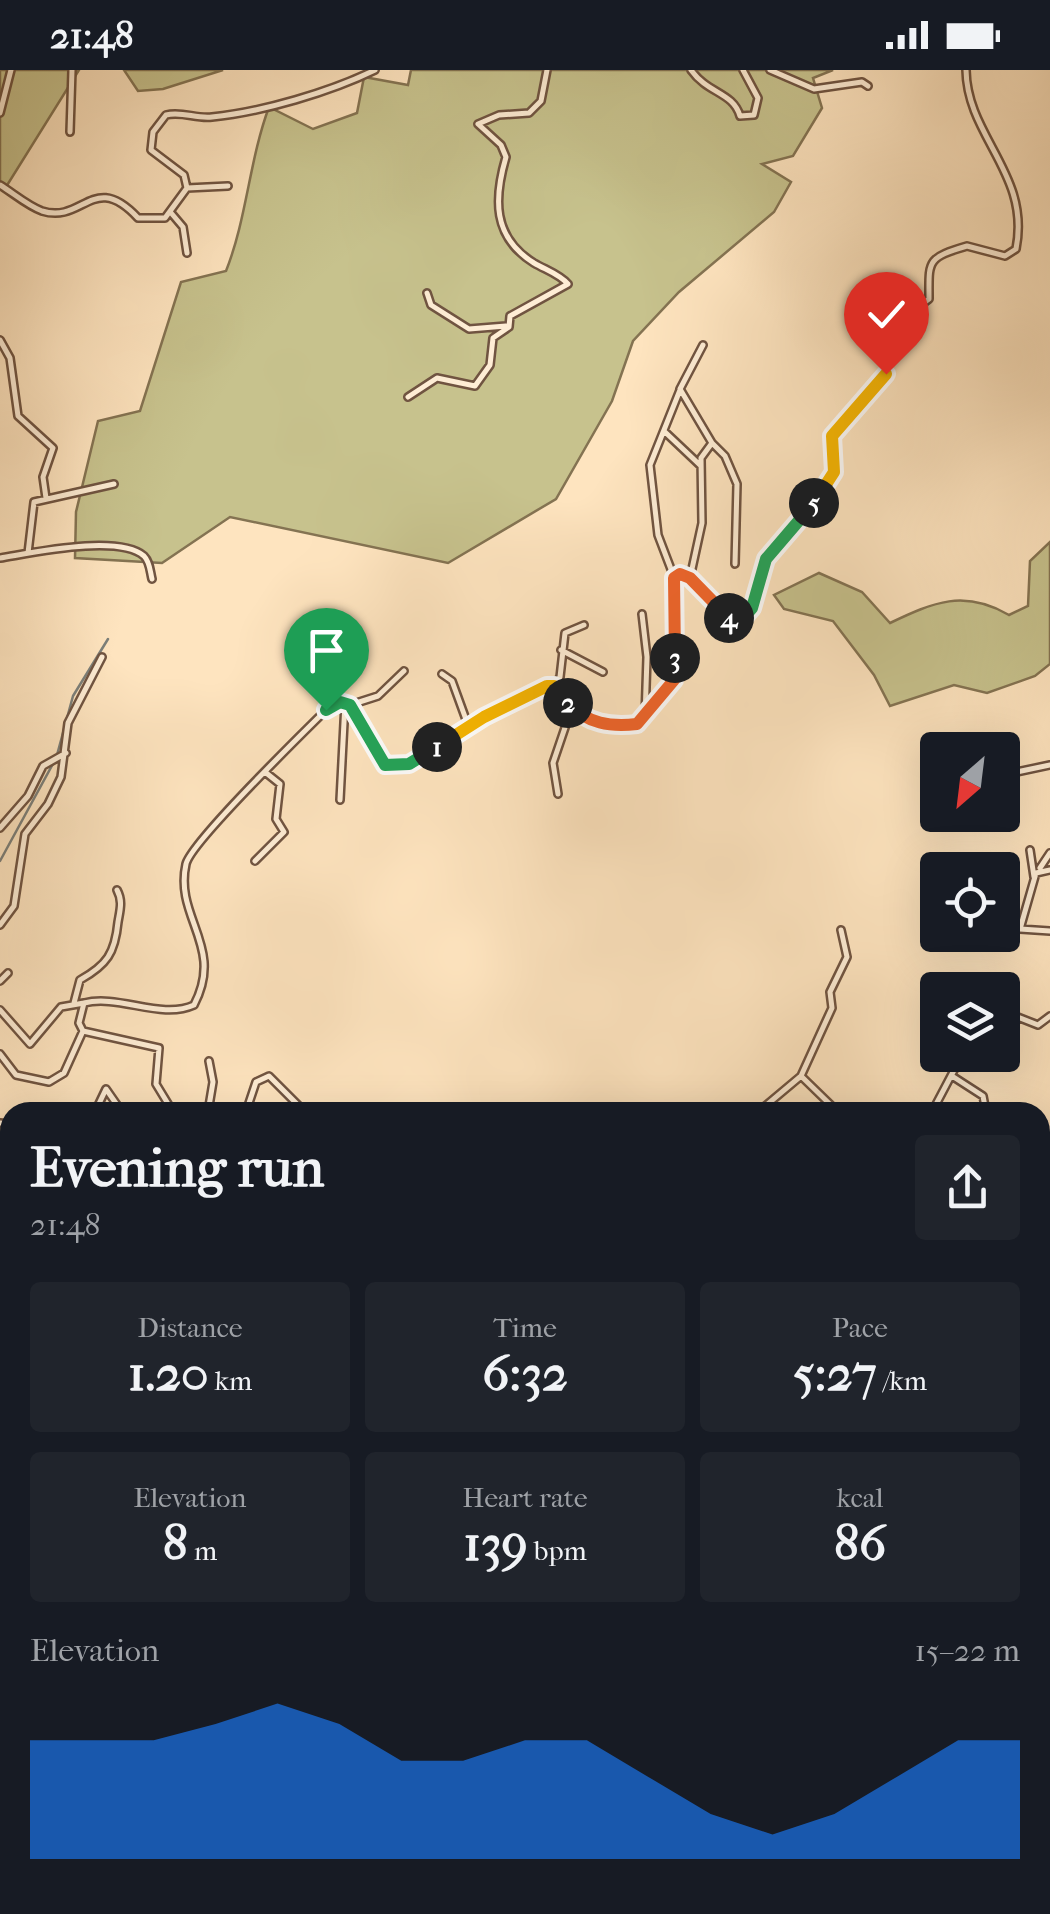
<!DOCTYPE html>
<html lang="en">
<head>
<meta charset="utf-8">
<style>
  body { margin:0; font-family:"IM FELL French Canon",serif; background:#20242c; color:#f1f3f6; height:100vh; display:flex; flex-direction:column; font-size:38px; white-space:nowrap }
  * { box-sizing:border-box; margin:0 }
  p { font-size:32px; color:#9ea1a6 }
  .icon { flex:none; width:55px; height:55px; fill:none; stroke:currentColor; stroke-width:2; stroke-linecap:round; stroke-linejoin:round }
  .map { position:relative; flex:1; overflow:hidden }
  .side { position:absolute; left:0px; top:1032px; width:1050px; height:812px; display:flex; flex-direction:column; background:#171b24; border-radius:30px 30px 0 0; box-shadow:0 10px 40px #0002 }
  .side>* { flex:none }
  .needle { width:65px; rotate:208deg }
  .controls { position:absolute; left:920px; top:662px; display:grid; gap:20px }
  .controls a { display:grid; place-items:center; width:100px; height:100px; border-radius:10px; background:#171b24; box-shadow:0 10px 40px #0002; font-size:50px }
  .pin { position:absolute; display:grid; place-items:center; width:85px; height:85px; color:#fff; margin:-102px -42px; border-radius:50% 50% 50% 0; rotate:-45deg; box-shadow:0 0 10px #0007 }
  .pin .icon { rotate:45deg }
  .km { position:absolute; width:50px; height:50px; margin:-25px; border-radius:50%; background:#222; color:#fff; font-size:28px; line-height:50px; text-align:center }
  .round { display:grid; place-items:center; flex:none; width:105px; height:105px; border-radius:10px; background:#20242c }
  .summary { display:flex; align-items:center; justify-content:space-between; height:170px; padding:0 30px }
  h1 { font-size:55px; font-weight:700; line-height:75px }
  .metrics { display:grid; grid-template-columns:repeat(3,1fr); gap:15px; height:170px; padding:10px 30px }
  .metrics div { display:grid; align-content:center; border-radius:10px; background:#20242c; text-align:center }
  .metrics b { font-size:50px; font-weight:700 }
  .metrics small { font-size:28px; font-weight:400 }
  .metrics p { font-size:28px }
  .chart { height:280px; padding:20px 30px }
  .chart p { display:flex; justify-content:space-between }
  .chart svg { width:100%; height:180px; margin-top:10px; fill:#1a73e8; opacity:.7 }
  .status { display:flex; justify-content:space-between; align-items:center; height:70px; padding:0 50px; background:#171b24; direction:ltr }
  .status svg { height:28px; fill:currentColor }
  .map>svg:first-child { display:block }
  .green { fill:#c7c28d; stroke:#847352; stroke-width:2.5 }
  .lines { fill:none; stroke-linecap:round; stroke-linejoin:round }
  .stream { stroke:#7c7f79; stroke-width:2.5 }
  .street-casing { stroke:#705441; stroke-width:10 }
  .street { stroke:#feedd5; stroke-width:5 }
  .split-1-casing { stroke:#fff; stroke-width:20 }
  .split-2-casing { stroke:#fff; stroke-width:20 }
  .split-3-casing { stroke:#fff; stroke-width:20 }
  .split-4-casing { stroke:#fff; stroke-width:20 }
  .split-5-casing { stroke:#fff; stroke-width:20 }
  .split-6-casing { stroke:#fff; stroke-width:20 }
  .split-1 { stroke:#22a559; stroke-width:12 }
  .split-2 { stroke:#f5b400; stroke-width:12 }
  .split-3 { stroke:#f0652b; stroke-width:12 }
  .split-4 { stroke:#f0652b; stroke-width:12 }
  .split-5 { stroke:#22a559; stroke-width:12 }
  .split-6 { stroke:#f5b400; stroke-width:12 }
</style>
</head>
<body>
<div class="status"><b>21:48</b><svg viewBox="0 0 49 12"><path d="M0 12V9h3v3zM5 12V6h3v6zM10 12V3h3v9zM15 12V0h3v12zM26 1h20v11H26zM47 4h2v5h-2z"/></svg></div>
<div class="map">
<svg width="1050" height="1844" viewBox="0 0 1050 1844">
  <rect width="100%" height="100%" fill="#fee4bf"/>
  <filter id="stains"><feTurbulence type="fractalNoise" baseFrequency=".002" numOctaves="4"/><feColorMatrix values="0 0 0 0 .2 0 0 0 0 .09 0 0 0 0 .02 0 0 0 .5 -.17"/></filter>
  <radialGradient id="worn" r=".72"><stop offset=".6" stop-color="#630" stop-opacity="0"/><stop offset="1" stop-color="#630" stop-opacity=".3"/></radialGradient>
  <path class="green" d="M0 0H79L6 117 0 115Z
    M124 0H223L163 19 138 21Z
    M411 0H833L813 8 822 38 793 86 762 94 791 112 774 142 679 222 633 271 612 331 556 429 448 493 230 447 162 493 75 488 76 442 98 351 140 341 181 212 226 201C247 148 249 91 269 37L313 59 357 43 364 7 408 15Z
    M1050 472V594L1035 606 987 623 954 615 890 636 874 605 833 551 784 539 774 525 819 503 862 522 890 553C934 532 964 519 1009 545L1028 536 1030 491Z
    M0 1059 10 1061V1501L0 1496Z"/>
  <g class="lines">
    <path class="stream" d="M57 685 73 626 108 569
      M0 791 55 690
      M1040 1579 1048 1577 1050 1566"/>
    <g class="street-casing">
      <path id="street" d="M691 0C708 24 733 22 740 46L754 45 758 28 743 0
        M770 0 814 19 862 12 868 16
        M0 43 11 0
        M70 62 72 0
        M0 115C13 123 28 136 42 141 84 154 93 100 138 148H165L187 118 184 105 151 80 153 62 166 45C182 41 196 49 212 47 262 42 330 22 375 0
        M187 118 228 116
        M172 144 183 157 187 183
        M427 223 431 235 469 259 506 256
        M0 270 10 288 18 346 53 378 43 407 46 428
        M408 327 437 308 475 316 490 295 493 268 509 257 510 246 568 214C559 204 546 200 534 193 492 167 494 128 506 87L501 75 478 54 499 45 529 43 541 31 547 0
        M665 362 701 396
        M712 373 725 386 737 414 735 494
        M28 483 34 432 114 414
        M0 488C32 483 118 464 144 486 150 492 150 501 152 509
        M674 507 658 465 650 395 680 320
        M690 508 702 453 701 388 712 373 680 319 703 275
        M642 544 647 587 645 647
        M561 580 603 602
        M442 604 452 611 468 655
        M553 616 560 607 565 563 584 555
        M350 635 378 626 404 601
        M1002 705 1050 695
        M558 724 553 693 572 637
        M340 730 345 633
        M0 758 28 726 43 696 66 683
        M1030 780 1034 807
        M255 791 284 762 276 749 280 714 265 702
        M1040 798 1050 783
        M1002 837 1020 859 1050 861
        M0 855 14 836 25 764 48 734 61 707 68 653 102 587
        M1020 859 1036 803 1050 800
        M0 911 8 903
        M951 917 952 920
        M74 933 80 910C107 895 115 883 118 852 120 840 123 831 117 820
        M0 940 30 974 61 937 84 933
        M83 961 159 978 156 1014 173 1042
        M1002 983 1012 981 1015 946 1038 955 1050 946
        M0 984 16 1005 49 1012 64 1003 83 961 79 953 84 933C119 924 161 950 194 935 225 876 174 848 186 794 191 772 303 663 326 640L339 632 350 635 377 688 393 698 424 687 484 647 550 615C584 640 588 660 637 654L674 610V507L685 505 722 545 740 551 751 538 766 489 806 444 834 403 832 367 883 309 886 299 874 275 878 267 929 229C929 191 926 188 967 176L1005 186 1016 179C1031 104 967 67 966 0
        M801 1006 838 1042
        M952 1006 983 1026 986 1042
        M95 1042 106 1019 122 1042
        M208 1042 213 1012 209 991
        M246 1042 256 1012 269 1006 305 1042
        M758 1042 801 1006 821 962 832 938 830 922 847 887 841 860
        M932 1042 962 985
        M0 1053 10 1054
        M1040 1173 1050 1167
        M0 1561 10 1540
        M0 1593 10 1600
        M1040 1673 1050 1658
        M0 1769 10 1759
        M0 1773 10 1781
        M0 1799 10 1807
        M52 1835 64 1844
        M467 1835 483 1844
        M671 1835 683 1839 686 1835
        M632 1842 634 1844
        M163 1844 168 1838 210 1844
        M296 1844 297 1835
        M444 1844 449 1835
        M513 1844 517 1835
        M580 1844 584 1835
        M656 1844 657 1835"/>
    </g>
    <use href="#street" class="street"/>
  </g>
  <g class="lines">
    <g class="split-1-casing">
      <path id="split-1" d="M326 640 340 632 350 635 385 695 409 694 437 677"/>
    </g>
    <g class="split-2-casing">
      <path id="split-2" d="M437 677 484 647 547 616H554L568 633"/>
    </g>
    <g class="split-3-casing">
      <path id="split-3" d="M568 633C587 654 611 657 637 654L674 610 675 588"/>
    </g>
    <g class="split-4-casing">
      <path id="split-4" d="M675 588 674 508 680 504 690 508 729 548"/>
    </g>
    <g class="split-5-casing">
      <path id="split-5" d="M729 548 740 552 752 538 766 489 814 433"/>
    </g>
    <g class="split-6-casing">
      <path id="split-6" d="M814 433 834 402 832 366 886 304"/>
    </g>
    <use href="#split-1" class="split-1"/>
    <use href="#split-2" class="split-2"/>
    <use href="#split-3" class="split-3"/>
    <use href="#split-4" class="split-4"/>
    <use href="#split-5" class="split-5"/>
    <use href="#split-6" class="split-6"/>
  </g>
  <rect width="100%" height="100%" filter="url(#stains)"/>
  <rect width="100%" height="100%" fill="url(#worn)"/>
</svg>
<div class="controls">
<a><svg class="needle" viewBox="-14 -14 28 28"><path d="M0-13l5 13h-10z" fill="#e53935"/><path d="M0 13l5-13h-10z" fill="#9ea1a6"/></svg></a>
<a><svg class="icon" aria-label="locate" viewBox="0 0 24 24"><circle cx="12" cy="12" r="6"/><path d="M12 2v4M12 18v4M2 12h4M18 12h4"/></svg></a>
<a><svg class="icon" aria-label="layers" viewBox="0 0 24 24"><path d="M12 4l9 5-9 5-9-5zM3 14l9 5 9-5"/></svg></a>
</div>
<div class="pin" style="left:326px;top:640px;background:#1e9e55"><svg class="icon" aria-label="arrive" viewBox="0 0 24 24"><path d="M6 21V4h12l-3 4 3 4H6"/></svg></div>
<div class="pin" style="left:886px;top:304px;background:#d93025"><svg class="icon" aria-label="check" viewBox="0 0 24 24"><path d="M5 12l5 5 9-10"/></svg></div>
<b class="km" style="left:437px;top:677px">1</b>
<b class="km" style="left:568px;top:633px">2</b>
<b class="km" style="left:675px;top:588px">3</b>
<b class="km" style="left:729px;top:548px">4</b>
<b class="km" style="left:814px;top:433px">5</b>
<section class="side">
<div class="summary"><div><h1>Evening run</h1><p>21:48</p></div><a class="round"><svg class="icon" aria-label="share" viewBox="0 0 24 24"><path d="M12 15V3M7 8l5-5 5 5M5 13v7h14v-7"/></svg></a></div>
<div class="metrics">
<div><p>Distance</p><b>1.20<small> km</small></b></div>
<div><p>Time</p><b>6:32</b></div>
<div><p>Pace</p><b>5:27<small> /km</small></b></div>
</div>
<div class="metrics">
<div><p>Elevation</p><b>8<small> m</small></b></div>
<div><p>Heart rate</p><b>139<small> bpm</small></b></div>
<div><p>kcal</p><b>86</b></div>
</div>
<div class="chart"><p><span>Elevation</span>15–22 m</p>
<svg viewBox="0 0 160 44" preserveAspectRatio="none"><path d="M0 44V15L10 15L20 15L30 11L40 6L50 11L60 20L70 20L80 15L90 15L100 24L110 33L120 38L130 33L140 24L150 15L160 15V44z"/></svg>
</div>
</section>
</div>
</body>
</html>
